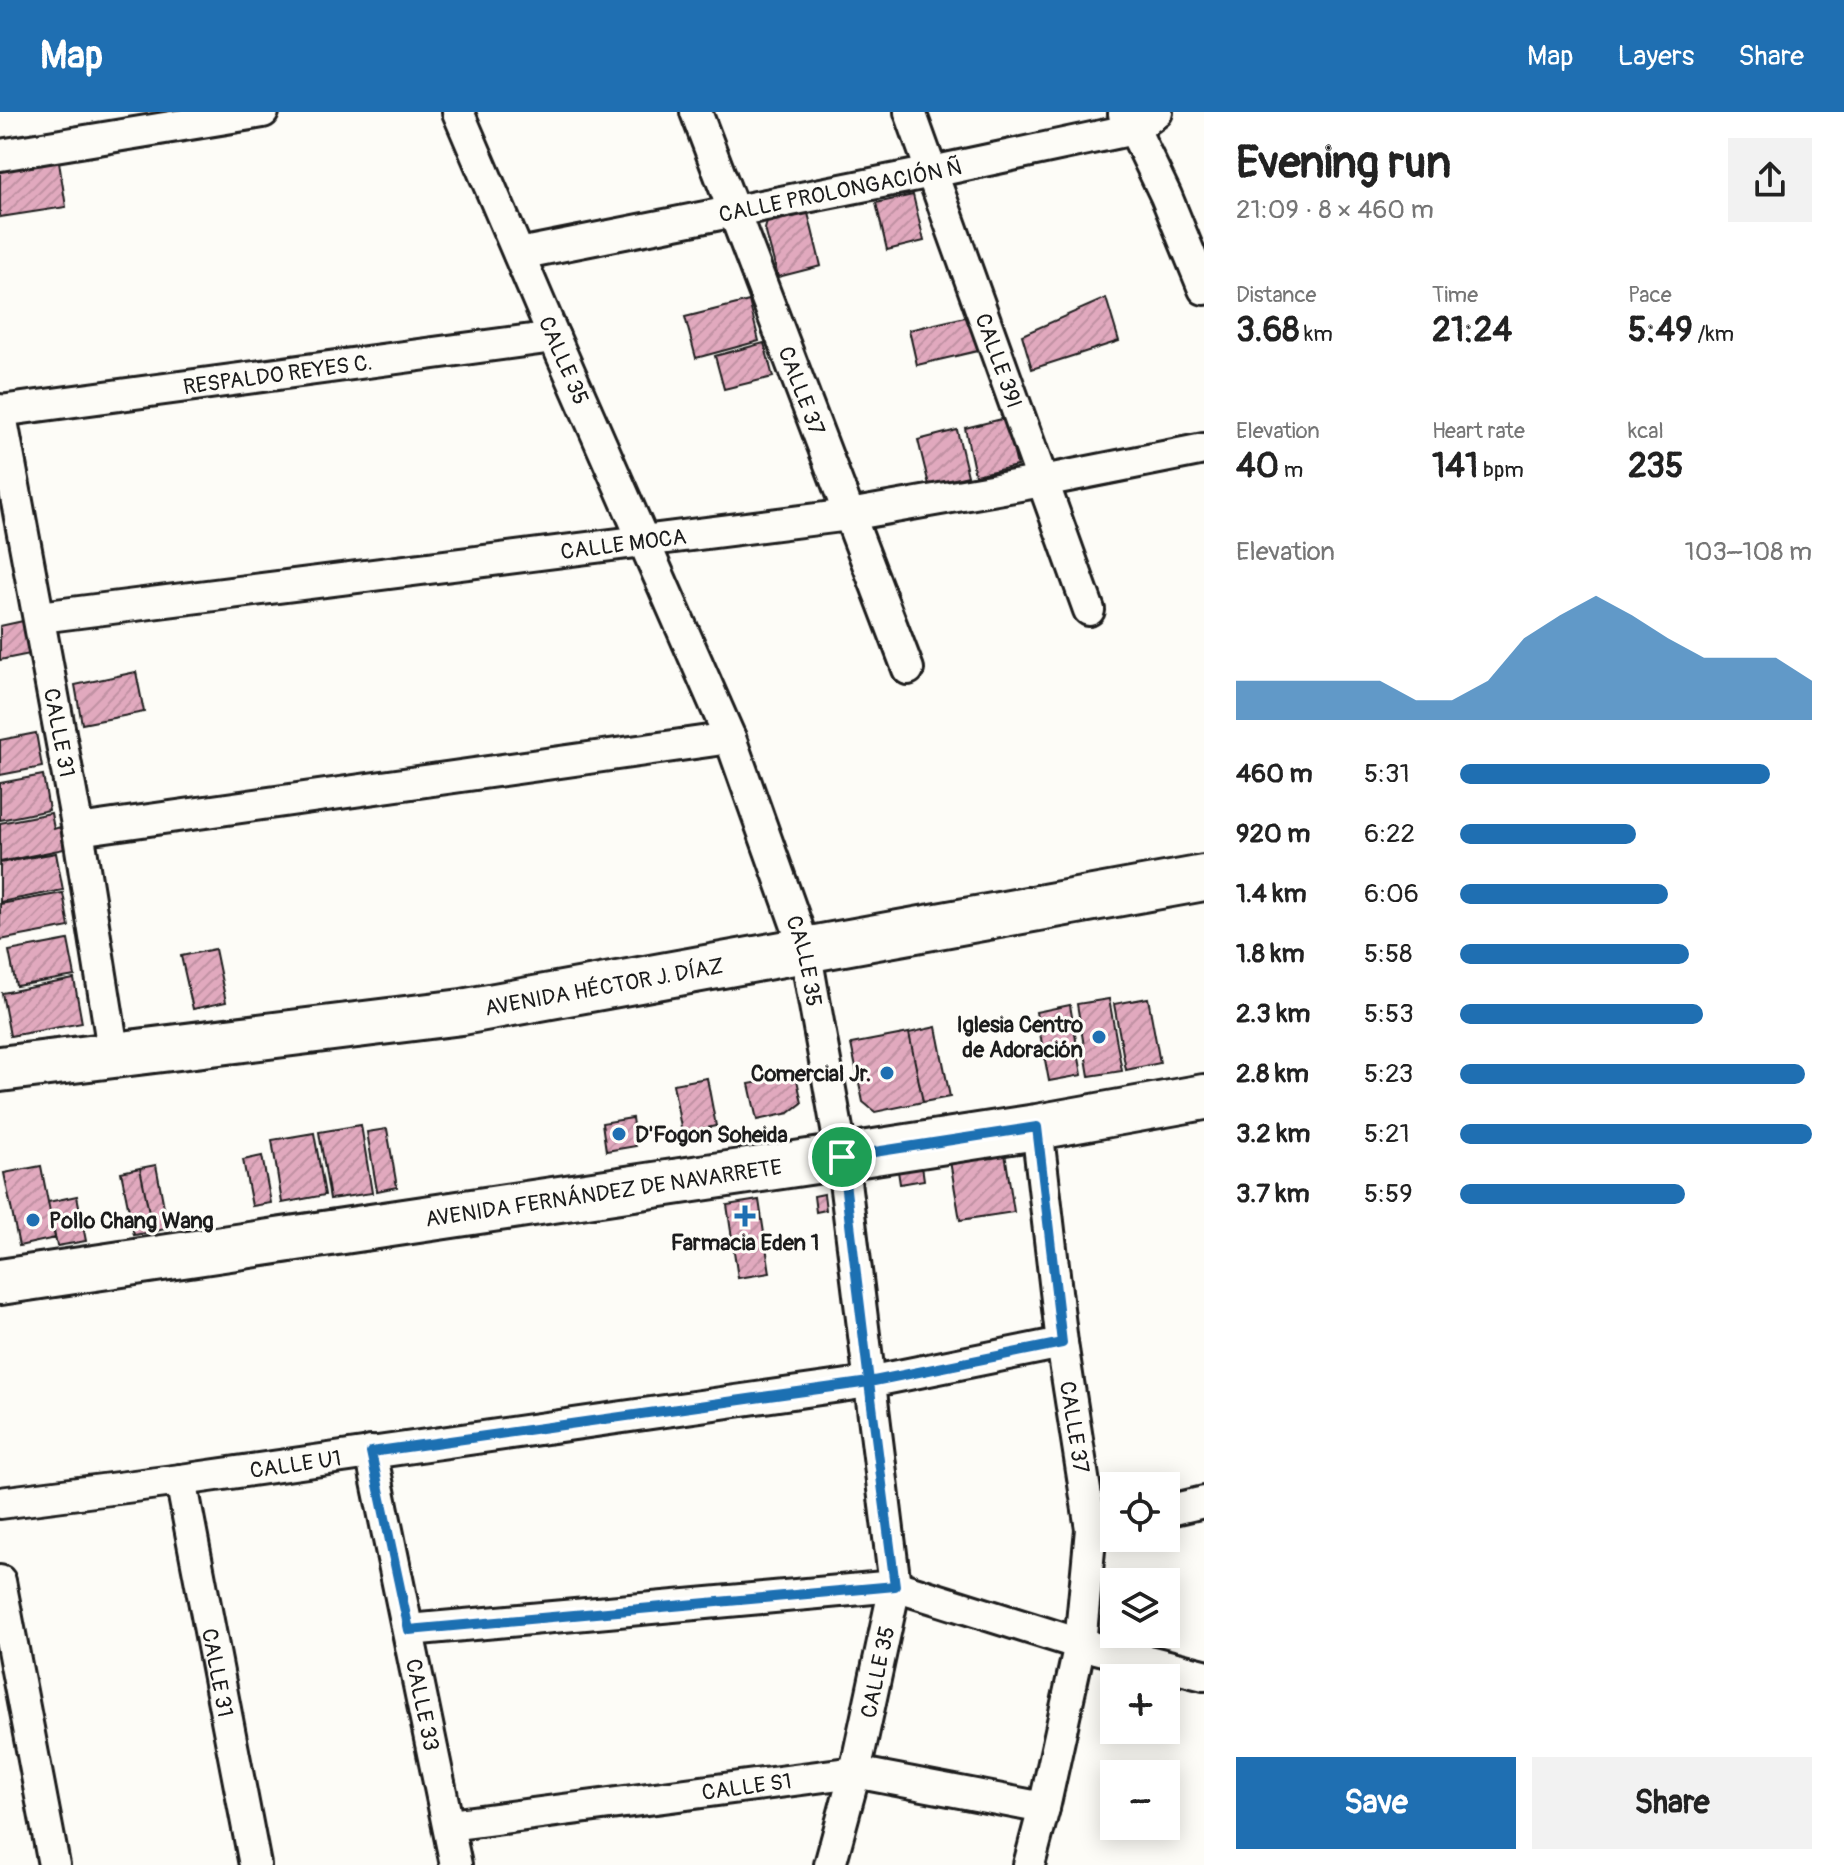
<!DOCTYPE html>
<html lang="en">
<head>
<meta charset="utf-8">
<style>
  body { margin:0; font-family:Pangolin,sans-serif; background:#f2f2f2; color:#222; height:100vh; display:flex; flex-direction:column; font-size:30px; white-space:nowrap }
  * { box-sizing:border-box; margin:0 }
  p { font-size:26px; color:#767676 }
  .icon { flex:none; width:44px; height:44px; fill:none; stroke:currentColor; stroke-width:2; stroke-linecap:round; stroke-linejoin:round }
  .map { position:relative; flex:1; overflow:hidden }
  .sheet { display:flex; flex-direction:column; background:#fff; width:640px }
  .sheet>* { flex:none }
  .tools { position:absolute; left:1100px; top:1360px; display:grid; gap:16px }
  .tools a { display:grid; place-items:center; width:80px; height:80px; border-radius:0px; background:#fff; box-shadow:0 4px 20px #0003; font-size:40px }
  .pin { position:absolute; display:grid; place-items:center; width:68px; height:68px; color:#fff; margin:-34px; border:4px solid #fff; border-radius:50%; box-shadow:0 2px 8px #0007 }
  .round { display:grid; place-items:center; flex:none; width:84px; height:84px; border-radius:0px; background:#f2f2f2 }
  .head { display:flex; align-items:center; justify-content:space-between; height:136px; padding:0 32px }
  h1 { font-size:44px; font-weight:800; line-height:60px }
  .figures { display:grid; grid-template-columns:repeat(3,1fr); gap:12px; height:136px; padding:8px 32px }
  .figures div { display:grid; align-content:center }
  .figures b { font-size:34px; font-weight:800 }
  .figures small { font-size:22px; font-weight:400 }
  .figures p { font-size:22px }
  .chart { height:224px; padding:16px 32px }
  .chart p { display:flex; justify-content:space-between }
  .chart svg { width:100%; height:144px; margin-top:8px; fill:#1f6fb2; opacity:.7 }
  .button { display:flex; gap:16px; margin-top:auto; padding:16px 32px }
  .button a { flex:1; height:92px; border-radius:0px; background:#1f6fb2; color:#fff; font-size:32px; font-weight:800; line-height:92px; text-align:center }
  .button a+a { background:#f2f2f2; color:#222 }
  ul { padding:0 32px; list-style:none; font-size:26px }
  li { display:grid; grid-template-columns:128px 96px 1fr; align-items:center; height:60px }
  li i { height:20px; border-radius:10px; background:#1f6fb2 }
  header { display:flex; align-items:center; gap:48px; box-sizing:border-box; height:112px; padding:0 40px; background:#1f6fb2; color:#fff }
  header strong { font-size:38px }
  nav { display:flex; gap:44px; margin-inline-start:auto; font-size:28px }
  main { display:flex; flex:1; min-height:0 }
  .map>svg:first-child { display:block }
  .building { fill:url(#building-hatch); stroke:#1c1c1c; stroke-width:2 }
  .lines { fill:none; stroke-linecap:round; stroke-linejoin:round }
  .street-casing { stroke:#1c1c1c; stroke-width:36 }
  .secondary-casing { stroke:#1c1c1c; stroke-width:50 }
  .street { stroke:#fdfcf7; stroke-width:30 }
  .secondary { stroke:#fdfcf7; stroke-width:44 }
  .route-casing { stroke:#fff; stroke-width:16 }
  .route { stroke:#1f6fb2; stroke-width:10 }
  .poi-dot { fill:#1f6fb2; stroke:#fdfcf7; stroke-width:3 }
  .labels { text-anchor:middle; stroke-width:6; stroke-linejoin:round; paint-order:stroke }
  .street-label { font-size:22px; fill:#1c1c1c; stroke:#fdfcf7 }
  .poi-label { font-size:22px; font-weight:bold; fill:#1c1c1c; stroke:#fdfcf7; text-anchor:end }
</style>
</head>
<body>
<header>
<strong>Map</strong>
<nav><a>Map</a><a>Layers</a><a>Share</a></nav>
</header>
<main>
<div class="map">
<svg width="1204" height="1753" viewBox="0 0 1204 1753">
  <defs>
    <pattern id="building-hatch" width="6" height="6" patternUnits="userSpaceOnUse" patternTransform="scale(2)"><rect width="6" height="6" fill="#e1a9be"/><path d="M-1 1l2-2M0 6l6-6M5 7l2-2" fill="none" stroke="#c091a3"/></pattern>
  </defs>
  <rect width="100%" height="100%" fill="#fdfcf7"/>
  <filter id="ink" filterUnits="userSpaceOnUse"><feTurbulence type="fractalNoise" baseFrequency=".0125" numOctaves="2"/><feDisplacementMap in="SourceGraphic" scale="16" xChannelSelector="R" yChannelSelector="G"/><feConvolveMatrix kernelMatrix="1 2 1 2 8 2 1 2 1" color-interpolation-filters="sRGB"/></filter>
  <g filter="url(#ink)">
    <path class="building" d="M59 50 66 95 0 105V59Z
      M913 83 924 129 887 138 876 91Z
      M808 101 821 154 778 165 765 117 766 113 767 111Z
      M1106 186 1119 229 1032 257 1022 223Z
      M749 189 759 229 696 246 685 205Z
      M974 203 982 238 917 253 909 218Z
      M764 231 773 265 724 277 715 244Z
      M1006 306 1017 354 975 363 965 316Z
      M957 318 968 364 929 373 918 328Z
      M23 509 30 542 0 548V514Z
      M136 560 144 600 82 612 75 573Z
      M36 621 42 655 0 663V628Z
      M43 663 49 698 0 708V671Z
      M51 701 54 717 60 715 64 737 0 750V711Z
      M56 741 63 778 0 790V751Z
      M63 781 69 815 0 828V792Z
      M68 828 75 864 16 874 9 839Z
      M215 837 226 890 193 897 181 844Z
      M74 867 82 911 10 924 2 881Z
      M1148 886 1160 951 1126 958 1114 892Z
      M1109 887 1122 959 1089 964 1077 892Z
      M1070 893 1082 963 1049 969 1036 900Z
      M936 915 950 985 923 990 909 921Z
      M909 921 923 990 875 1000 863 990 851 932Z
      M796 963 802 991 789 1001 757 1008 749 972Z
      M707 966 716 1014 682 1021 673 972Z
      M632 1006 636 1034 606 1039 602 1011Z
      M361 1013 372 1081 330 1087 319 1020Z
      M387 1017 397 1075 377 1079 367 1020Z
      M314 1021 325 1083 282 1091 272 1028Z
      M1005 1041 1014 1100 960 1108 950 1049Z
      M262 1044 271 1091 252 1094 243 1048Z
      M156 1053 168 1116 153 1120 140 1056Z
      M41 1054 55 1126 19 1134 4 1061Z
      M922 1054 924 1068 900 1072 898 1059Z
      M140 1056 153 1120 134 1123 121 1060Z
      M824 1082 826 1098 816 1100 814 1084Z
      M77 1084 86 1129 57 1134 48 1090Z
      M759 1088 770 1161 738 1166 727 1093Z"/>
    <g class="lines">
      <g class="street-casing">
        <g id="street">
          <path id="s1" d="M458 0 554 225 730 626 805 837 842 1045 895 1474 855 1660 830 1753"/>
          <path id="s2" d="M696 0 908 557"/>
          <path id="s3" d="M910 0 1089 498"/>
          <path d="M1124 2 1134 17 1166 84 1204 177"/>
          <path d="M0 43 263 0"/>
          <path id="s4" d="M519 142 932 60 1134 17 1157 0"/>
          <path id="s5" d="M0 298 78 718 114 944"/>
          <path id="s6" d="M0 299 554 225"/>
          <path id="s7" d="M40 505 849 403 1043 369 1204 337"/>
          <path d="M78 718 730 626"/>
          <path id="s8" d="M371 1340 456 1753"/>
          <path id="s9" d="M181 1368 255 1753"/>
          <path id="s10" d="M0 1391 181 1368 869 1270 1062 1231"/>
          <path d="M1166 1399 1204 1390"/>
          <path d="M0 1469 54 1753"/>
          <path d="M409 1518 895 1474 1080 1532 1204 1563"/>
          <path id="s11" d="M449 1713 855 1660 1044 1696"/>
          <path d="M1029 1753 1044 1696 1080 1532 1091 1417 1062 1231 1037 1015"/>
        </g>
      </g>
      <g class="secondary-casing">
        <g id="secondary">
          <path id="s12" d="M0 957 462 900 1204 766"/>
          <path id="s13" d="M0 1170 842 1045 1037 1015 1204 985"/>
        </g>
      </g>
      <use href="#street" class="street"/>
      <use href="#secondary" class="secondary"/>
    </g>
  </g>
  <g class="lines" filter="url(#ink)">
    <g class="route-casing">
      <path id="route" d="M842 1045 869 1270 371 1340 409 1518 895 1474 869 1270 1062 1231 1037 1015 842 1045"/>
    </g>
    <use href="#route" class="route"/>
  </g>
  <g class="poi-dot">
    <circle cx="1099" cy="925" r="8"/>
    <circle cx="887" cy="961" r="8"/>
    <circle cx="619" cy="1022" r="8"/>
    <path d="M741 1092h8v8h8v8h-8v8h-8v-8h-8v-8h8z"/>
    <circle cx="33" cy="1108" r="8"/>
  </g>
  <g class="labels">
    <g class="street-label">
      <text dy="8" stroke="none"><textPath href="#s4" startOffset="328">CALLE PROLONGACIÓN Ñ</textPath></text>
      <text dy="8" stroke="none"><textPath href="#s1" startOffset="270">CALLE 35</textPath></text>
      <text dy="8" stroke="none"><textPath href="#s3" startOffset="264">CALLE 39I</textPath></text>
      <text dy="8" stroke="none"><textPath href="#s6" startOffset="280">RESPALDO REYES C.</textPath></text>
      <text dy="8" stroke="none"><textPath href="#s2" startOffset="298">CALLE 37</textPath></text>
      <text dy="8" stroke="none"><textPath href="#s7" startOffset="588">CALLE MOCA</textPath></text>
      <text dy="8" stroke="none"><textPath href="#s5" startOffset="328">CALLE 31</textPath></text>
      <text dy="8" stroke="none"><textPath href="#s1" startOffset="918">CALLE 35</textPath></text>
      <text dy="8" stroke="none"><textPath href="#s12" startOffset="610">AVENIDA HÉCTOR J. DÍAZ</textPath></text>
      <text dy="8" stroke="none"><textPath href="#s13" startOffset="610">AVENIDA FERNÁNDEZ DE NAVARRETE</textPath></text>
      <text transform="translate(1075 1315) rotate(81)" y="8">CALLE 37</text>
      <text dy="8" stroke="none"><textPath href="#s10" startOffset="298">CALLE U1</textPath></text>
      <text transform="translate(877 1560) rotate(-78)" y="8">CALLE 35</text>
      <text dy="8" stroke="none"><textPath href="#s9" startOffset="196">CALLE 31</textPath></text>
      <text dy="8" stroke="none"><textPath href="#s8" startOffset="258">CALLE 33</textPath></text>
      <text dy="8" stroke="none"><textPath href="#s11" startOffset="300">CALLE S1</textPath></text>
    </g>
    <g class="poi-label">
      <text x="1083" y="920">Iglesia Centro<tspan x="1083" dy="25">de Adoración</tspan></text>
      <text x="871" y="969">Comercial Jr.</text>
      <text x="635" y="1030" text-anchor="start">D'Fogon Soheida</text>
      <text x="49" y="1116" text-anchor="start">Pollo Chang Wang</text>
      <text x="745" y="1138" text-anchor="middle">Farmacia Eden 1</text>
    </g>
  </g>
</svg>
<div class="tools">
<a><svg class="icon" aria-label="locate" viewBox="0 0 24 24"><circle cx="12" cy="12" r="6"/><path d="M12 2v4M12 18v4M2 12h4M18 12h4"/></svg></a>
<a><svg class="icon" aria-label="layers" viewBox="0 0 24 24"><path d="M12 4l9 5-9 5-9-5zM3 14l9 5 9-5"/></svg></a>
<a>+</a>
<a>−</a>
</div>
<div class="pin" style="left:842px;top:1045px;background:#1e9e55"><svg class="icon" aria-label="arrive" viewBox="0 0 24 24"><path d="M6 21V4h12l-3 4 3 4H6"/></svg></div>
</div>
<section class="sheet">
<div class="head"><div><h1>Evening run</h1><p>21:09 · 8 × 460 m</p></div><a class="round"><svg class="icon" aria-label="share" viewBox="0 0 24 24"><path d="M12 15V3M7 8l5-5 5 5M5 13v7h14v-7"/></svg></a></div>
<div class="figures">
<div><p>Distance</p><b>3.68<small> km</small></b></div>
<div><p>Time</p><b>21:24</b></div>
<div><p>Pace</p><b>5:49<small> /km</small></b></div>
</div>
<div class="figures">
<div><p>Elevation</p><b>40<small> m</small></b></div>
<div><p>Heart rate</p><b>141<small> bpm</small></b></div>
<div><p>kcal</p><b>235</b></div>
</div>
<div class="chart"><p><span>Elevation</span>103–108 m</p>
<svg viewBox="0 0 160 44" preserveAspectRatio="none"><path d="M0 44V32L10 32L20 32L30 32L40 32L50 38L60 38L70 32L80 19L90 12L100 6L110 12L120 19L130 25L140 25L150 25L160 32V44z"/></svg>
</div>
<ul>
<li><b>460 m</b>5:31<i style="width:88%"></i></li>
<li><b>920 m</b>6:22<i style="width:50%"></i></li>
<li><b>1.4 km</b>6:06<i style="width:59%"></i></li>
<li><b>1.8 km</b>5:58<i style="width:65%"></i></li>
<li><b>2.3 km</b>5:53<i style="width:69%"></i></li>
<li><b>2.8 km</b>5:23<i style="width:98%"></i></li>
<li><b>3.2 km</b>5:21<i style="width:100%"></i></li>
<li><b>3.7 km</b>5:59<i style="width:64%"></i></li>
</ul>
<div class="button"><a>Save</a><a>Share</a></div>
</section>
</main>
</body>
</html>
